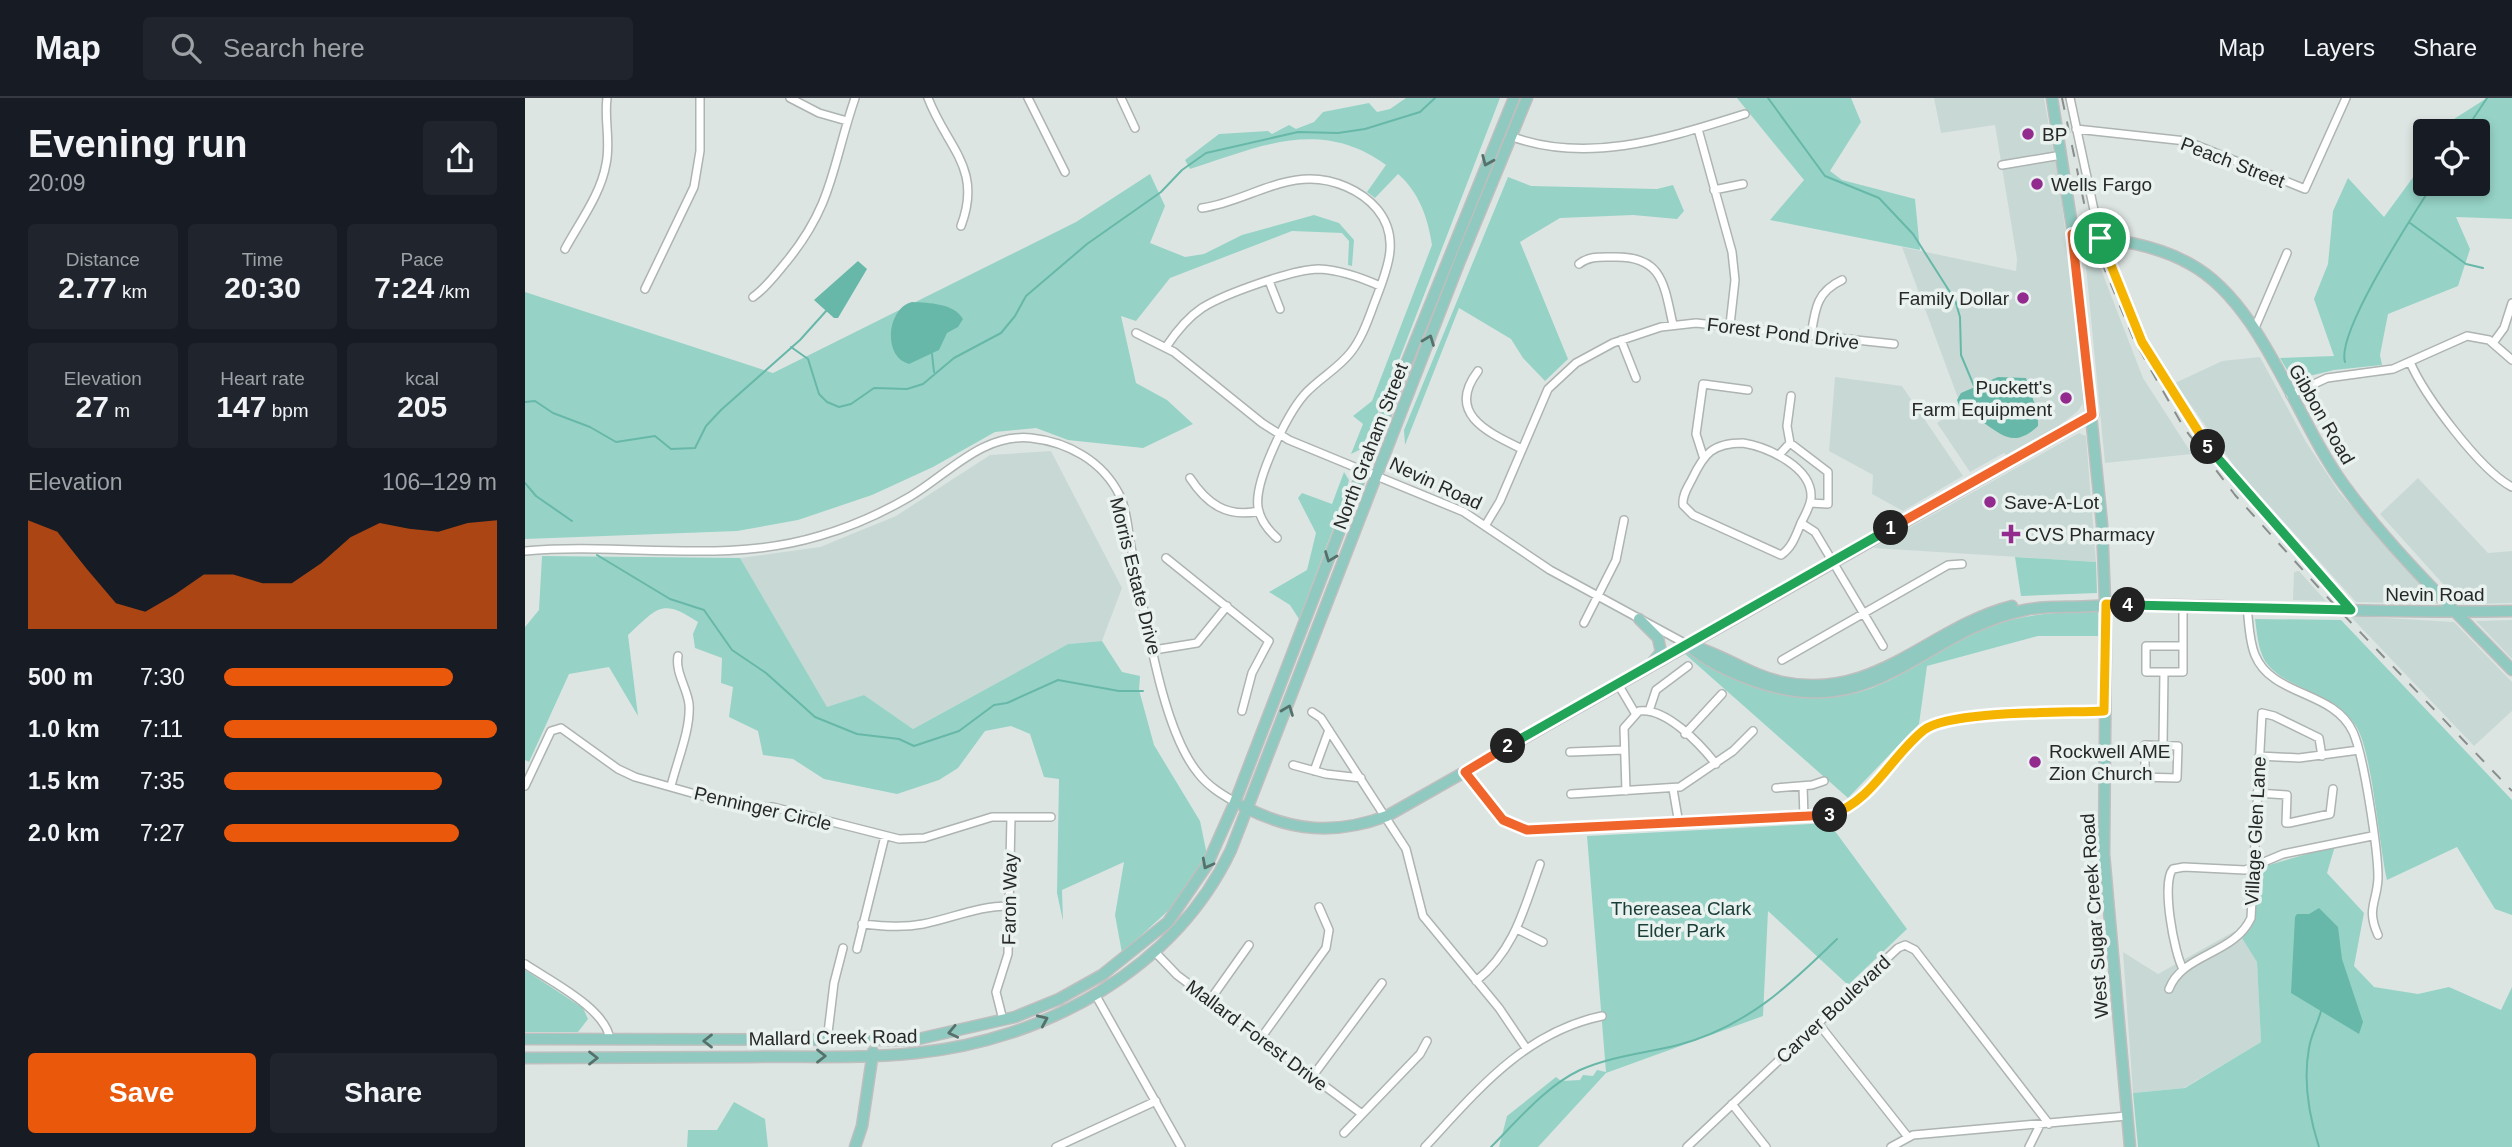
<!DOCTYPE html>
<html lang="en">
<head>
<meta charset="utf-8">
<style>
  body { margin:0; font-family:Helvetica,sans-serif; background:#20242c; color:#f1f3f6; height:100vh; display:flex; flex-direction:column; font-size:26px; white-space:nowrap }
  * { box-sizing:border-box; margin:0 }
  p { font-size:23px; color:#9ea1a6 }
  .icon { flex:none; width:38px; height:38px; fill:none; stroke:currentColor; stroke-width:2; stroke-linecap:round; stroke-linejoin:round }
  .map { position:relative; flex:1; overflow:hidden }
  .details { display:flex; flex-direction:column; background:#171b24; width:525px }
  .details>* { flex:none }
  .tools { position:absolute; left:1888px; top:21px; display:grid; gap:14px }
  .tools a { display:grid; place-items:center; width:77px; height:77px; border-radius:7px; background:#171b24; box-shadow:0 4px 10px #0003; font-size:35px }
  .pin { position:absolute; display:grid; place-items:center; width:60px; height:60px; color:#fff; margin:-30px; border:4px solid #fff; border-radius:50%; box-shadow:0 2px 7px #0007 }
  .km { position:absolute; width:35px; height:35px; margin:-18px; border-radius:50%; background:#222; color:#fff; font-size:19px; line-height:35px; text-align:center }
  .round { display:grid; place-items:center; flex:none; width:74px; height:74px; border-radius:7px; background:#20242c }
  .head { display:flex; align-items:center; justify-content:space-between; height:119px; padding:0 28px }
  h1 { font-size:38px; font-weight:700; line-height:52px }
  .stats { display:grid; grid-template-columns:repeat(3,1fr); gap:10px; height:119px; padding:7px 28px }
  .stats div { display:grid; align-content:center; border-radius:7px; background:#20242c; text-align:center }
  .stats b { font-size:30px; font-weight:700 }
  .stats small { font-size:19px; font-weight:400 }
  .stats p { font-size:19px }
  .chart { height:196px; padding:14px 28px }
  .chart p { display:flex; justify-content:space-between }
  .chart svg { width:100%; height:126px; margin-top:7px; fill:#ea580c; opacity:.7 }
  .button { display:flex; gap:14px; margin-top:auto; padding:14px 28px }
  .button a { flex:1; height:80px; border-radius:7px; background:#ea580c; color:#fff; font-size:28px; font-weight:700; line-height:80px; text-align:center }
  .button a+a { background:#20242c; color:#f1f3f6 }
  ul { padding:0 28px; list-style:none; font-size:23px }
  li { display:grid; grid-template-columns:112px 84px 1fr; align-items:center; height:52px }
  li i { height:18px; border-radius:9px; background:#ea580c }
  header { display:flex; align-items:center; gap:42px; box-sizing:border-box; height:98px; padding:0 35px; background:#171b24; border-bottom:2px solid #363941 }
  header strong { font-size:33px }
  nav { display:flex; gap:38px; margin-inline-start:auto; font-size:24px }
  .search { width:490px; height:63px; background:#20242c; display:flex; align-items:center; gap:18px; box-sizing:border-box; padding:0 24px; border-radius:7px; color:#9ea1a6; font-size:26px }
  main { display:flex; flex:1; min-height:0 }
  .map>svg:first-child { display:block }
  .built { fill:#c8d9d5 }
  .green { fill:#96d3c6 }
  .water { fill:#67b8a8 }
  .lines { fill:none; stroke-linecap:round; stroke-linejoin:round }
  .stream { stroke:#67b8a8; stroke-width:2 }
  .minor-casing { stroke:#adb4b2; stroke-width:10 }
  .major-casing { stroke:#bebfbe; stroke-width:13 }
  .minor { stroke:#fff; stroke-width:7 }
  .major { stroke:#90c9bf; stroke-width:10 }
  .rail { stroke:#898e8d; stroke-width:2; stroke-dasharray:12 12; stroke-linecap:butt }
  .oneway { stroke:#56716c }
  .split-1-casing { stroke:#fff; stroke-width:14 }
  .split-2-casing { stroke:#fff; stroke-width:14 }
  .split-3-casing { stroke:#fff; stroke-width:14 }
  .split-4-casing { stroke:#fff; stroke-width:14 }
  .split-5-casing { stroke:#fff; stroke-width:14 }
  .split-6-casing { stroke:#fff; stroke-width:14 }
  .split-1 { stroke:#f0652b; stroke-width:9 }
  .split-2 { stroke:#22a559; stroke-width:9 }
  .split-3 { stroke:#f0652b; stroke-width:9 }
  .split-4 { stroke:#f5b400; stroke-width:9 }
  .split-5 { stroke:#22a559; stroke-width:9 }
  .split-6 { stroke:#f5b400; stroke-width:9 }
  .poi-dot { fill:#932b8f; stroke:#eaf2f0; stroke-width:2.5 }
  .labels { text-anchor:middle; stroke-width:7; stroke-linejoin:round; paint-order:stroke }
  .poi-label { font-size:19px; fill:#262928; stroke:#eaf2f0; text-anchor:start }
  .street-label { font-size:19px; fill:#262928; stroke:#eaf2f0 }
  .park-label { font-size:19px; fill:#183e37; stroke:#eaf2f0 }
</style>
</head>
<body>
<header>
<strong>Map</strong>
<div class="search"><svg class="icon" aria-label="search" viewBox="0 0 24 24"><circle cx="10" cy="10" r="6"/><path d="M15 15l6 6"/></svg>Search here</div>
<nav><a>Map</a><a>Layers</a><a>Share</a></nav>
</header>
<main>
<section class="details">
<div class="head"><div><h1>Evening run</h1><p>20:09</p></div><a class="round"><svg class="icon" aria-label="share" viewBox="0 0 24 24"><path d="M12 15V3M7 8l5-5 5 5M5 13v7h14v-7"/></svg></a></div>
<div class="stats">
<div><p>Distance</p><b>2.77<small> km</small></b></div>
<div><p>Time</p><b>20:30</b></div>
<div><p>Pace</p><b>7:24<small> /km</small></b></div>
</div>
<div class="stats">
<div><p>Elevation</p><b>27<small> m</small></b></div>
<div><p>Heart rate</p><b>147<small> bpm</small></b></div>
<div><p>kcal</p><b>205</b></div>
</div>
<div class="chart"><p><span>Elevation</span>106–129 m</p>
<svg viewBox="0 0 160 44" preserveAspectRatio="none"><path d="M0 44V6L10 10L20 23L30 35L40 38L50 32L60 25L70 25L80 28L90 28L100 21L110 12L120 7L130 9L140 10L150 7L160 6V44z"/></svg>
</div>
<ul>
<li><b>500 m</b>7:30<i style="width:84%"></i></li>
<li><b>1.0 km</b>7:11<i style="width:100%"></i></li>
<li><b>1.5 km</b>7:35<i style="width:80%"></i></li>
<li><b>2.0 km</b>7:27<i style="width:86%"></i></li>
</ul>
<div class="button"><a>Save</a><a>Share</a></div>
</section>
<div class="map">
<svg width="1987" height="1049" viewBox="0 0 1987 1049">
  <rect width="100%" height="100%" fill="#dde5e3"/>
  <path class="built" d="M1409 0H1519L1535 90 1561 300 1553 313 1525 335 1484 359 1479 355 1445 374 1412 325 1431 312 1440 319 1377 149 1491 173 1492 161 1470 27 1416 35Z
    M1559 148H1567L1618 280 1667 356 1580 365Z
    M1735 259 1781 344 1814 394 1915 506 1831 504 1712 372 1650 285 1697 263Z
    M1310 279 1377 288 1438 378 1378 413 1347 396 1348 377 1304 353Z
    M1554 335 1561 338 1571 464 1348 450Z
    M526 353 597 490 577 543 543 546 388 631 339 597 302 610 215 460 295 449 371 418 465 357Z
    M1893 380 1963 455 1987 453V505L1936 506 1855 416Z
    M1774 473 1801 503 1768 502 1769 474Z
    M1825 518 1929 524 1987 584V613L1949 648Z
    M1987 522V561L1951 523Z
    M1710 833 1724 848 1732 864 1736 944 1659 990 1608 995 1598 854 1633 876Z"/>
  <path class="green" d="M881 0H975L857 306 836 351 826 356 838 326 828 318 847 303 907 147C903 120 894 94 873 76L850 100 842 94 861 67C795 19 734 49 665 71L660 62 694 36 743 33 747 36 764 27 771 31 789 24 798 14 844 5 852 14 865 11Z
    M1212 0H1326L1336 24 1305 73 1317 82 1390 101 1395 152 1245 122 1279 82Z
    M1962 0H1987V121L1931 119 1945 151 1933 188 1863 216 1855 257 1857 267 1809 272 1768 282 1755 260 1809 258 1789 201 1803 166 1808 113 1823 80 1859 119 1889 78 1900 50V86H1953V33H1910Z
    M625 76 640 108 625 145 660 159 679 156 717 137 789 117 814 125 829 142 827 168 823 167 824 143 817 135 767 133 645 180 611 223 596 218 611 285 642 302 668 326 618 350 543 342 511 330 470 334 408 369 347 397 273 422 212 433 0 441V194L248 275 551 124Z
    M983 79 1006 88 1132 91 1148 87 1159 113 1152 121 1108 117 1035 120 995 144 1043 261 1020 283 998 260 986 241 934 210 880 347 879 332Z
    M819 374 824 382 819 402 774 521 765 507 744 494 782 472 791 435 773 400 777 395 807 406Z
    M17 458 215 460 302 609 339 597 388 631 543 546 577 543 597 574 615 578 614 592 629 647 675 723 682 757 645 811 597 855 590 817 599 764 537 792 538 823 532 795 534 681 519 679 505 636 486 628 460 633 433 670 414 682 372 696 299 681 268 661 238 657 233 633 204 619 208 589 196 585 197 560 170 550 168 536 173 524C137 500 133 509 103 537L113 618 84 569 44 576 4 664 0 662V529L14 512Z
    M1490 459 1571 464 1572 495 1496 498Z
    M1573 514V538H1513L1402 568 1394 626 1323 700 1160 556 1165 553C1194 566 1223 585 1253 593 1345 620 1392 557 1467 528 1502 515 1536 514 1573 514Z
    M1730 521 1816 522 1987 702V817L1970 811 1932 749 1862 782C1854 747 1847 652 1831 628 1807 593 1759 591 1740 563 1733 551 1732 535 1730 521Z
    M1304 725 1382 831 1323 887 1243 813 1238 918 1081 975 1013 1049H974L982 1018 1031 979 1036 983 1055 982 1058 977 1068 978 1072 972 1081 974 1062 738Z
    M1810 748 1802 775 1839 815 1829 868 1849 889 1893 896 1924 889 1976 912 1987 889V1049H1613L1608 995 1660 990 1736 944 1732 864 1717 840 1729 820 1737 769Z
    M0 872 58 910 63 921 53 934H0Z
    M209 1004 240 1021 243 1049H162L163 1032H192Z"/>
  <path class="water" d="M333 163 342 171 313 220H309L289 202Z
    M387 204C404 205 429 205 438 221L433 229 422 235 414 252 384 266C357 259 362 210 387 204Z
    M1473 279 1501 280 1513 316V328C1490 349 1479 339 1459 325 1451 319 1442 316 1435 310L1432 302 1436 295Z
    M1794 810 1813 829 1817 861 1838 924 1834 936 1766 895 1770 819 1772 816H1784Z"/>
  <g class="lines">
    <path class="stream" d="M1243 0 1300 78 1354 100 1388 136 1430 202 1435 219 1436 257 1449 288
      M1940 33 1962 0
      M1885 125 1941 166 1958 170
      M266 249 283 261 294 296 302 304 314 309 326 306 349 290 382 291 398 286 429 260 476 235 490 218 501 198 562 146 636 94 657 72 681 55 773 34 813 35 840 31 895 14 910 0
      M407 256 409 274
      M1820 264C1811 234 1889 116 1908 86
      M0 304 10 303 28 315 65 329 91 344 130 338 146 351 170 350 181 328 196 312 275 242 302 212
      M0 385 11 398 47 423
      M72 457 145 501 179 512 207 552 241 575 290 619 332 636 374 641 389 648 434 633 469 607 482 605 533 582 594 593H618
      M966 1049C992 1023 1021 988 1055 972 1086 958 1121 955 1153 947 1221 929 1264 888 1312 841
      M1794 1049C1784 1018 1778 983 1784 950 1786 937 1793 925 1796 913"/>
    <g class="minor-casing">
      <path id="minor" d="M265 0 294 15 322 23
        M403 0C422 50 458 70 436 128
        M503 0 540 74
        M596 0 610 30
        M1545 0 1575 140 1604 215 1630 268 1694 363 1827 512
        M1173 31 1207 154 1210 182 1205 227
        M1551 31 1661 43 1780 91 1821 0
        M985 38C1063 67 1143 40 1220 16
        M1477 67 1537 57
        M1189 92 1218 86
        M677 110C714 105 748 81 785 81 809 81 836 92 852 111 877 141 861 174 849 206 843 222 837 240 826 254 813 271 793 281 779 297 762 317 729 383 733 409 735 422 743 432 752 440
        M40 151C54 125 76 96 81 66 86 44 79 22 82 0
        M1054 166C1064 158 1075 159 1087 159 1137 157 1139 185 1148 227
        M744 183 755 211
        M120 191 169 89 175 53V0
        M228 199C242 189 251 176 262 163 309 105 307 67 330 0
        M1729 232 1762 155
        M611 235 649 254 737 325 764 342 939 414 1025 472 1163 547
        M1286 238C1290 212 1291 194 1317 182
        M1096 242 1111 280
        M1968 245 1979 230 1987 205
        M641 249C651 234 662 220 677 210 699 196 769 171 794 171 816 172 835 179 855 188
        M1885 264C1899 297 1955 372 1987 389
        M953 273C920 316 964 335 997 351
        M1765 297 1802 280 1868 271 1942 238 1964 242 1987 262
        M1218 345C1242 349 1288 369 1286 400 1285 409 1280 417 1276 425 1271 437 1267 450 1256 457L1168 417 1158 407C1157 397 1163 389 1167 381 1179 356 1187 345 1218 345Z
        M1265 345 1262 328 1266 298
        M1254 357 1265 345 1303 374V406L1285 405
        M1178 358 1171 336 1178 286 1223 292
        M665 380C682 406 702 420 734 413
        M1276 425 1290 434 1358 548
        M960 428 975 403 1023 291 1051 265 1088 245 1136 229 1171 225 1369 246
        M0 453C98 444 198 467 294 438 326 429 357 415 386 398 424 375 458 335 506 340 543 344 578 363 595 398 602 412 603 433 606 449 620 510 635 629 673 675 683 688 696 696 710 704
        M641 460 744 543 727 575 717 613
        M1658 507V574H1621V548H1658
        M1722 509C1724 525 1724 543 1730 557 1747 599 1809 592 1828 634 1839 658 1853 752 1853 780 1852 805 1841 810 1853 837
        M1059 525 1091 462 1099 422
        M629 552 672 545 702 508
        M1257 562 1423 467 1437 466
        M1093 586 1110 615
        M1124 613 1131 592 1163 568
        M787 614 796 620 881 751 898 818 974 910 1001 950
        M1160 636 1197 596
        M1638 647 1639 574
        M1045 654 1098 652
        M1734 658 1774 660 1834 652
        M768 667 801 676 836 680
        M789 673 804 632
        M940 674 978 722 1001 732 1295 719C1349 712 1364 648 1409 626 1434 613 1545 615 1579 613
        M1579 678 1652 680 1653 648 1620 647V679
        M0 688 26 633 36 630 93 671 110 679 213 708 248 709 374 741 399 740 467 719H526
        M146 688C152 663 166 631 164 606 162 590 150 574 153 558
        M1278 688 1279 720
        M1251 690 1287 687 1299 683
        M1148 691 1154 726
        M1101 693 1099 630 1114 613C1141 609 1175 646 1191 666
        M1732 695 1762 697 1761 725H1764L1805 716 1808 691
        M1046 696 1155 689 1208 653 1228 633
        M337 826C358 828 377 830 398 826 428 820 453 808 484 808
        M992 831 1018 844
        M332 851 360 738
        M630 854 652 877 837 1016
        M0 866C25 883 82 911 85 942
        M1658 871C1649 855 1636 784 1648 771L1659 769 1720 772 1758 756 1847 738
        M951 883C989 853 999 811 1015 766
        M1644 891C1658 855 1709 857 1726 820L1737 615 1749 618 1794 640 1797 658
        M570 896 656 1049
        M685 902 724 847
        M478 922 471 894 483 856 486 719
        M1293 925 1383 1039
        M736 940 801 850 804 832 794 809
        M302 943 309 885 318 850
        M787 979 857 885
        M1207 1006 1241 1049
        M819 1035 895 956 902 943
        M531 1049 631 1003
        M900 1049C951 994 999 934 1077 918
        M1162 1049 1373 850 1380 847 1390 852 1524 1026
        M1366 1049 1388 1037 1602 1018
        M1504 1049 1515 1027"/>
    </g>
    <g class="major-casing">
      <path id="major" d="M1527 0 1547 128 1577 426 1581 529 1579 756 1605 1049
        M1547 136C1587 141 1630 146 1665 166 1737 205 1770 321 1819 387 1867 453 1930 513 1987 572
        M1114 521 1133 540 1136 554 1127 565
        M1163 547C1182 564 1209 576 1233 584 1351 625 1399 532 1500 512 1523 507 1545 510 1568 508 1609 506 1649 507 1690 508 1789 512 1888 515 1987 513
        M1167 548C1198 556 1224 577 1257 584 1351 604 1404 529 1487 508
        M718 708C766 734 811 737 862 718L1568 317
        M0 941 389 942 490 919 534 901 577 877 643 824 682 767 710 704 838 372 989 0
        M0 960C76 960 152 959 227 959 282 958 337 961 391 955 519 942 649 872 706 752L934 165 1002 0
        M330 1049 337 1028 348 954"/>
    </g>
    <use href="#minor" class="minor"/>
    <use href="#major" class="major"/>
    <path class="rail" d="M1537 0 1566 138 1609 242 1659 330 1710 397 1814 512 1987 693"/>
  </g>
  <defs><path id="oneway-chevron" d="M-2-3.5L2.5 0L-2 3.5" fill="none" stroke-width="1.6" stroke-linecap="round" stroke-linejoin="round" transform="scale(1.75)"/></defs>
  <g class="oneway">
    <use href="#oneway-chevron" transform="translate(962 63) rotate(113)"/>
    <use href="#oneway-chevron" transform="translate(904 242) rotate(-69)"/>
    <use href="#oneway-chevron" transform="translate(805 459) rotate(111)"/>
    <use href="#oneway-chevron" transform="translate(763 612) rotate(-69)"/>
    <use href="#oneway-chevron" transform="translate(682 766) rotate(118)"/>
    <use href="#oneway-chevron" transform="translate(518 922) rotate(-24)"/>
    <use href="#oneway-chevron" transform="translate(428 934) rotate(168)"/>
    <use href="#oneway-chevron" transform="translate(183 943) rotate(-180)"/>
    <use href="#oneway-chevron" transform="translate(296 958)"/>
    <use href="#oneway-chevron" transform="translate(68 960)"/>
  </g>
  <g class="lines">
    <g class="split-1-casing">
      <path id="split-1" d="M1366 430 1567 317 1547 136 1575 140"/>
    </g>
    <g class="split-2-casing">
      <path id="split-2" d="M983 648 1366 430"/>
    </g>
    <g class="split-3-casing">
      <path id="split-3" d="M983 648 940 674 978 722 1002 732 1305 717"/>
    </g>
    <g class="split-4-casing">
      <path id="split-4" d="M1305 717C1347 704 1366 658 1399 632 1426 612 1542 615 1579 613L1581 506 1603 507"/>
    </g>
    <g class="split-5-casing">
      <path id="split-5" d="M1603 507 1826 512 1683 349"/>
    </g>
    <g class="split-6-casing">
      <path id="split-6" d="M1575 140 1617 244 1683 349"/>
    </g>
    <use href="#split-1" class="split-1"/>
    <use href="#split-2" class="split-2"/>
    <use href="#split-3" class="split-3"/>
    <use href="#split-4" class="split-4"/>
    <use href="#split-5" class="split-5"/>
    <use href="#split-6" class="split-6"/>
  </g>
  <g class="poi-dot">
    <circle cx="1503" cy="36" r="7"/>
    <circle cx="1512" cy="86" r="7"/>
    <circle cx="1498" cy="200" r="7"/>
    <circle cx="1541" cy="300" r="7"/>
    <circle cx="1465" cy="404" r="7"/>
    <path d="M1482.5 425.5h7v7h7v7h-7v7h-7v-7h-7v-7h7z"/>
    <circle cx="1510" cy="664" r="7"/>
  </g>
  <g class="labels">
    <g class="poi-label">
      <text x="1517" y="43">BP</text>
      <text x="1526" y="93">Wells Fargo</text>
      <text x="1484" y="207" text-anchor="end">Family Dollar</text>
      <text x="1527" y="296" text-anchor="end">Puckett's<tspan x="1527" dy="22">Farm Equipment</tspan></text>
      <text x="1479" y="411">Save-A-Lot</text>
      <text x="1500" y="443">CVS Pharmacy</text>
      <text x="1524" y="660">Rockwell AME<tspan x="1524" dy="22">Zion Church</tspan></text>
    </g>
    <g class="street-label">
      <text transform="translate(1708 64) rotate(21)" y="7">Peach Street</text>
      <text transform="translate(1258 235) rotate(7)" y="7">Forest Pond Drive</text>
      <text transform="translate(1797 316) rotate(60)" y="7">Gibbon Road</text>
      <text transform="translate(845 348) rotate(-69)" y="7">North Graham Street</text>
      <text transform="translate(911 385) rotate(25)" y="7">Nevin Road</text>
      <text transform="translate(611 478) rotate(76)" y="7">Morris Estate Drive</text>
      <text x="1910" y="503">Nevin Road</text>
      <text transform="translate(238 710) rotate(13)" y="7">Penninger Circle</text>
      <text transform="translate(1730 733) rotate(-87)" y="7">Village Glen Lane</text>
      <text transform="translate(484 801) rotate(-89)" y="7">Faron Way</text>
      <text transform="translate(1569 818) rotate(-94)" y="7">West Sugar Creek Road</text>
      <text transform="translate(1308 911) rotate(-43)" y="7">Carver Boulevard</text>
      <text transform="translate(732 937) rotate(37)" y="7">Mallard Forest Drive</text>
      <text transform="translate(308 939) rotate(-1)" y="7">Mallard Creek Road</text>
    </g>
    <g class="park-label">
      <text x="1156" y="817">Thereasea Clark<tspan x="1156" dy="22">Elder Park</tspan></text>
    </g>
  </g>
</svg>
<div class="tools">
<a><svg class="icon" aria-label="locate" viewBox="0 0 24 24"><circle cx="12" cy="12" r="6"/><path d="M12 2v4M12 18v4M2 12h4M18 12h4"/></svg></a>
</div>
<div class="pin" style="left:1575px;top:140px;background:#1e9e55"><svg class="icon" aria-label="arrive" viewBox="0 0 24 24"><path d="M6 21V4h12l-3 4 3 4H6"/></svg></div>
<b class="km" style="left:1366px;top:430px">1</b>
<b class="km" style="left:983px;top:648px">2</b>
<b class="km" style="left:1305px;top:717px">3</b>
<b class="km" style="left:1603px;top:507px">4</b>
<b class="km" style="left:1683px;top:349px">5</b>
</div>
</main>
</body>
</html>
